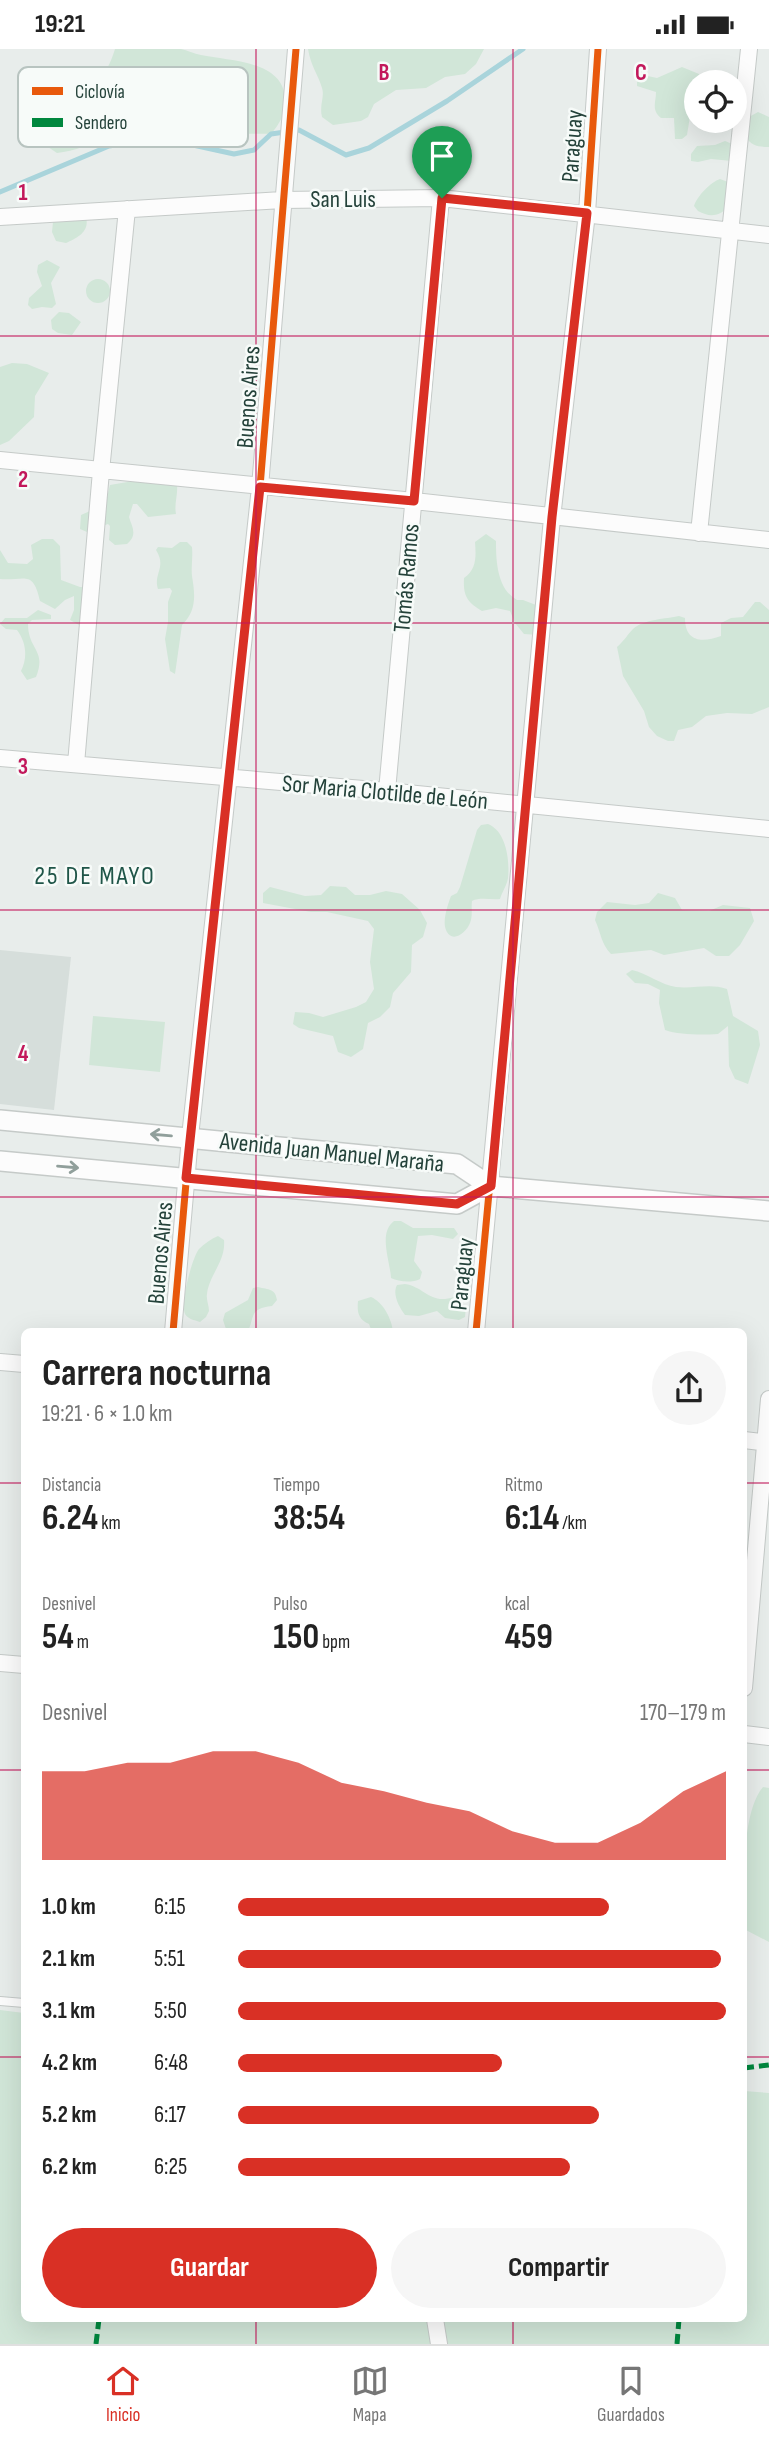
<!DOCTYPE html>
<html lang="es">
<head>
<meta charset="utf-8">
<style>
  body { margin:0; font-family:"Sofia Sans Condensed",sans-serif; background:#f6f6f6; color:#222; height:100vh; display:flex; flex-direction:column; font-size:26px; white-space:nowrap }
  * { box-sizing:border-box; margin:0 }
  p { font-size:23px; color:#767676 }
  .icon { flex:none; width:38px; height:38px; fill:none; stroke:currentColor; stroke-width:2; stroke-linecap:round; stroke-linejoin:round }
  .map { position:relative; flex:1; overflow:hidden }
  .side { position:absolute; left:21px; top:1279px; width:726px; height:994px; display:flex; flex-direction:column; background:#fff; border-radius:10px; box-shadow:0 7px 28px #0002 }
  .side>* { flex:none }
  .tools { position:absolute; left:684px; top:21px; display:grid; gap:14px }
  .tools a { display:grid; place-items:center; width:63px; height:63px; border-radius:50%; background:#fff; box-shadow:0 7px 28px #0002; font-size:35px }
  .pin { position:absolute; display:grid; place-items:center; width:60px; height:60px; color:#fff; margin:-72px -30px; border-radius:50% 50% 50% 0; rotate:-45deg; box-shadow:0 0 7px #0007 }
  .pin .icon { rotate:45deg }
  .round { display:grid; place-items:center; flex:none; width:74px; height:74px; border-radius:37px; background:#f6f6f6 }
  .headline { display:flex; align-items:center; justify-content:space-between; height:119px; padding:0 21px }
  h1 { font-size:38px; font-weight:700; line-height:52px }
  .stats { display:grid; grid-template-columns:repeat(3,1fr); gap:10px; height:119px; padding:7px 21px }
  .stats div { display:grid; align-content:center }
  .stats b { font-size:35px; font-weight:700 }
  .stats small { font-size:19px; font-weight:400 }
  .stats p { font-size:19px }
  .chart { height:196px; padding:14px 21px }
  .chart p { display:flex; justify-content:space-between }
  .chart svg { width:100%; height:126px; margin-top:7px; fill:#d93025; opacity:.7 }
  .primary-button { display:flex; gap:14px; margin-top:auto; padding:14px 21px }
  .primary-button a { flex:1; height:80px; border-radius:42px; background:#d93025; color:#fff; font-size:28px; font-weight:700; line-height:80px; text-align:center }
  .primary-button a+a { background:#f6f6f6; color:#222 }
  ul { padding:0 21px; list-style:none; font-size:23px }
  li { display:grid; grid-template-columns:112px 84px 1fr; align-items:center; height:52px }
  li i { height:18px; border-radius:9px; background:#d93025 }
  .status { display:flex; justify-content:space-between; align-items:center; height:49px; padding:0 35px; background:#fff; direction:ltr }
  .status svg { height:19px; fill:currentColor }
  .tab-bar { display:flex; justify-content:space-around; align-items:center; height:98px; border-top:2px solid #e0e0e0; background:#fff; font-size:19px; color:#767676 }
  .tab-bar a { display:grid; justify-items:center; gap:4px }
  .tab-bar .current { color:#d93025 }
  .map>svg:first-child { display:block }
  .built { fill:#d6dedb }
  .green { fill:#d1e6d8 }
  .lines { fill:none; stroke-linecap:round; stroke-linejoin:round }
  .stream { stroke:#a9d4db; stroke-width:5 }
  .service-casing { stroke:#c5cac8; stroke-width:10 }
  .minor-casing { stroke:#c5cac8; stroke-width:18 }
  .tertiary-casing { stroke:#c5cac8; stroke-width:22 }
  .service { stroke:#fcfcfc; stroke-width:8 }
  .minor { stroke:#fcfcfc; stroke-width:16 }
  .tertiary { stroke:#fcfcfc; stroke-width:19 }
  .quiet { stroke:#00873e; stroke-width:5; stroke-dasharray:10 5; stroke-linecap:butt }
  .cycleway-casing { stroke:#f7fbf9; stroke-width:11 }
  .cycleway { stroke:#e8590c; stroke-width:7 }
  .oneway { stroke:#909f9b }
  .route-casing { stroke:#fff; stroke-width:14 }
  .route { stroke:#d93025; stroke-width:9 }
  .grid { fill:none; stroke:#c2185b; stroke-width:2; stroke-opacity:0.55 }
  .labels { text-anchor:middle; stroke-width:5; stroke-linejoin:round; paint-order:stroke }
  .street-label { font-size:24px; fill:#24423a; stroke:#f7fbf9 }
  .neighbourhood-label { font-size:26px; letter-spacing:2px; fill:#1f5548; stroke:#f7fbf9 }
  .key { fill:#f7fbf9; stroke:#b8c4c0; stroke-width:2 }
  .key-label { font-size:19px; fill:#24423a }
  .grid-label { font-size:23px; text-anchor:middle; font-weight:bold; fill:#c2185b; stroke:#f7fbf9; stroke-width:5; stroke-linejoin:round; paint-order:stroke }
</style>
</head>
<body>
<div class="status"><b>19:21</b><svg viewBox="0 0 49 12"><path d="M0 12V9h3v3zM5 12V6h3v6zM10 12V3h3v9zM15 12V0h3v12zM26 1h20v11H26zM47 4h2v5h-2z"/></svg></div>
<div class="map">
<svg width="769" height="2295" viewBox="0 0 769 2295">
  <rect width="100%" height="100%" fill="#e8edeb"/>
  <path class="built" d="M0 901 71 908 54 1061 0 1055Z"/>
  <path class="green" d="M115 0C136 0 160 0 181 0 187 1 194 5 201 6 228 12 285 11 285 51 285 66 280 74 271 85 253 84 233 87 216 82 192 76 185 53 152 57 124 60 125 67 107 83 93 96 74 102 57 104L45 96C41 59 72 53 95 34 106 25 111 13 115 0Z
    M308 0H484L476 15 465 25 445 28 426 39 396 41 374 55 368 68 361 72 333 76 322 68C319 56 325 48 322 39 318 25 311 18 308 0Z
    M682 18 699 25 701 33H696V39L689 47 691 61 687 86 682 90H675L674 69H661C651 61 656 53 656 43L637 37V33L643 26 657 29Z
    M758 63 769 68V98C759 98 751 97 746 88L749 68Z
    M725 92 735 96 732 112 711 110 698 113 691 112V105L697 97 715 96Z
    M720 130 728 133 727 159C718 168 709 168 698 162L694 157C697 147 711 133 720 130Z
    M86 168C90 183 77 189 66 194L56 192 52 183 53 173Z
    M47 211 60 218 51 234 56 255 52 259 42 258 32 260 28 256 29 249 42 237 37 223 38 216Z
    M86 242a12 12 0 1 1 24 0a12 12 0 1 1-24 0Z
    M59 263 69 264 81 273 72 286 58 284 52 280 51 271Z
    M12 314 27 315 49 324 35 347 34 368 9 392 0 396V318Z
    M139 431 177 436C178 446 174 455 176 465L148 468 137 455H133L129 468C132 478 138 486 127 495L115 496 109 491 110 477 108 475 87 483 80 480 81 466 90 462 100 461 105 456 110 436Z
    M486 485 496 492C496 512 497 540 517 551H523L536 556 539 586 524 585 515 574 510 562 496 559 482 562C467 553 463 547 464 529 477 520 476 507 475 493Z
    M42 490H53L60 497 61 531 80 538H87L83 582 79 576 70 571 74 561V547L65 551 55 560 40 552C33 520 25 532 0 530V501L8 514 27 515 33 510 31 496Z
    M180 493H187L192 498C193 508 191 518 192 527 195 546 197 561 182 576L175 625 170 622 165 590 168 573V553L172 542 170 539 158 540C153 525 167 518 156 501L158 498 172 499Z
    M755 553H760L769 561V658L752 665 727 664 706 667 692 678 678 681 674 692H668L657 687 649 678 644 662 623 627 617 598C624 592 628 585 633 580 644 570 666 570 679 567L685 569C685 593 702 594 721 587V574L731 569 743 568Z
    M38 561 51 566V570L32 571 28 575C28 601 47 601 36 628L27 631 21 622C28 608 26 593 17 581L6 580 0 575 5 569H27Z
    M488 775C506 782 510 811 508 829 507 836 502 843 500 850 490 851 480 848 472 852 471 859 473 867 470 874 466 884 452 895 446 881 442 872 448 855 451 847L457 844 460 838 477 781 481 776Z
    M330 837 346 838 355 846H370L386 842 402 845 420 861 427 874 423 888 412 896 411 923 393 944 390 958 380 968 368 974 363 1000 351 1008 338 1003 333 987 299 979 293 975 295 963 309 964 323 968 356 958 366 953 374 940 370 913 374 880 368 872 327 863H311L263 854V844L270 838 305 847 321 846Z
    M658 844 675 849 682 861 709 862 723 856 750 859 754 872 740 896 729 907H716L704 899 664 906 651 901 611 905C601 895 601 884 595 871L597 863 607 853 635 856 649 854Z
    M632 921C647 924 661 936 676 938 694 940 710 934 727 940L733 967 758 982 760 996 748 1035 735 1030 729 1017 728 977 718 985C702 986 679 986 665 981L659 954 660 941 648 935 635 934 626 925Z
    M93 967 165 973 160 1023 89 1016Z
    M394 1172H401L413 1179H454L458 1185 453 1190 432 1186 418 1187 414 1212 422 1223 420 1230C412 1234 399 1233 391 1229 390 1211 378 1184 394 1172Z
    M218 1187 224 1191C226 1212 209 1226 207 1245 206 1251 209 1256 209 1262L206 1268 200 1273C194 1271 188 1270 185 1265 180 1254 192 1209 199 1200 204 1195 211 1190 218 1187Z
    M405 1235C425 1238 430 1256 454 1248L466 1258 465 1268 459 1271 445 1269 437 1262 419 1267 405 1266C399 1258 392 1245 397 1236Z
    M258 1238C269 1241 275 1239 277 1251L272 1257C250 1260 255 1265 248 1283H227L223 1271 225 1264 248 1251 253 1239Z
    M371 1248C383 1253 392 1270 393 1283H372L369 1275C358 1270 357 1263 358 1252Z
    M763 1738 769 1739V1893L744 1880C744 1844 740 1765 763 1738Z
    M0 1961 24 1964V2270H744V2042L769 2044V2295H0Z"/>
  <g class="lines">
    <path class="stream" d="M0 143 109 97 161 89 234 105 254 101 271 85 299 81 346 106 369 99 447 52 523 0"/>
    <g class="service-casing">
      <path id="service" d="M0 1952 24 1954"/>
    </g>
    <g class="minor-casing">
      <path id="minor" d="M0 168 282 151 441 149 769 186
        M0 411 414 452 769 491
        M699 484 749 0
        M0 709 387 742 769 780
        M76 715 101 422 127 160
        M387 742 441 149
        M173 1283 190 1088 260 438 296 0
        M476 1283 552 469 587 164 598 0
        M0 1313 24 1315
        M744 1391 769 1394
        M0 1614 24 1616
        M744 1639 769 1350
        M744 1685 769 1688
        M435 2270 439 2295"/>
    </g>
    <g class="tertiary-casing">
      <path id="tertiary" d="M0 1071 457 1115 490 1137 769 1162
        M0 1112 457 1155 490 1137"/>
    </g>
    <use href="#service" class="service"/>
    <use href="#minor" class="minor"/>
    <use href="#tertiary" class="tertiary"/>
    <path class="quiet" d="M744 2019 769 2016
      M96 2295 99 2270
      M677 2295 679 2270"/>
    <g class="cycleway-casing">
      <path id="cycleway" d="M173 1283 190 1088 260 438 296 0
        M476 1283 552 469 587 164 598 0"/>
    </g>
    <use href="#cycleway" class="cycleway"/>
  </g>
  <defs><path id="oneway-shaft" d="M-6 0H5M1.5-3L5.5 0L1.5 3" fill="none" stroke-width="1.6" stroke-linecap="round" stroke-linejoin="round" transform="scale(1.75)"/></defs>
  <g class="oneway">
    <use href="#oneway-shaft" transform="translate(161 1086) rotate(-175)"/>
    <use href="#oneway-shaft" transform="translate(68 1118) rotate(5)"/>
  </g>
  <g class="lines">
    <g class="route-casing">
      <path id="route" d="M442 149 587 164 552 468 491 1137 457 1155 186 1129 260 438 414 452Z"/>
    </g>
    <use href="#route" class="route"/>
  </g>
  <path class="grid" d="M256 0V1283M513 0V1283M0 287H769M0 574H769M0 861H769M0 1148H769M0 1434H24M744 1434H769M0 1721H24M744 1721H769M0 2008H24M744 2008H769M256 2270V2295M513 2270V2295"/>
  <g class="labels">
    <g class="street-label">
      <text transform="translate(572 97) rotate(-86)" y="8">Paraguay</text>
      <text x="343" y="158">San Luis</text>
      <text transform="translate(248 348) rotate(-86)" y="8">Buenos Aires</text>
      <text transform="translate(406 529) rotate(-85)" y="8">Tomás Ramos</text>
      <text transform="translate(385 743) rotate(5)" y="8">Sor Maria Clotilde de León</text>
      <text transform="translate(332 1103) rotate(6)" y="8">Avenida Juan Manuel Maraña</text>
      <text transform="translate(160 1204) rotate(-85)" y="8">Buenos Aires</text>
      <text transform="translate(462 1225) rotate(-84)" y="8">Paraguay</text>
    </g>
    <g class="neighbourhood-label">
      <text x="95" y="835">25 DE MAYO</text>
    </g>
  </g>
  <rect x="18" y="18" width="230" height="80" rx="10" class="key"/>
  <rect x="32" y="38" width="31" height="8" fill="#e8590c"/>
  <rect x="32" y="69" width="31" height="9" fill="#00873e"/>
  <g class="key-label">
    <text x="75" y="49">Ciclovía</text>
    <text x="75" y="80">Sendero</text>
  </g>
  <g class="grid-label">
    <text x="384" y="31">B</text>
    <text x="641" y="31">C</text>
    <text x="23" y="151">1</text>
    <text x="23" y="438">2</text>
    <text x="23" y="725">3</text>
    <text x="23" y="1012">4</text>
  </g>
</svg>
<div class="tools">
<a><svg class="icon" aria-label="locate" viewBox="0 0 24 24"><circle cx="12" cy="12" r="6"/><path d="M12 2v4M12 18v4M2 12h4M18 12h4"/></svg></a>
</div>
<div class="pin" style="left:442px;top:149px;background:#1e9e55"><svg class="icon" aria-label="arrive" viewBox="0 0 24 24"><path d="M6 21V4h12l-3 4 3 4H6"/></svg></div>
<section class="side">
<div class="headline"><div><h1>Carrera nocturna</h1><p>19:21 · 6 × 1.0 km</p></div><a class="round"><svg class="icon" aria-label="share" viewBox="0 0 24 24"><path d="M12 15V3M7 8l5-5 5 5M5 13v7h14v-7"/></svg></a></div>
<div class="stats">
<div><p>Distancia</p><b>6.24<small> km</small></b></div>
<div><p>Tiempo</p><b>38:54</b></div>
<div><p>Ritmo</p><b>6:14<small> /km</small></b></div>
</div>
<div class="stats">
<div><p>Desnivel</p><b>54<small> m</small></b></div>
<div><p>Pulso</p><b>150<small> bpm</small></b></div>
<div><p>kcal</p><b>459</b></div>
</div>
<div class="chart"><p><span>Desnivel</span>170–179 m</p>
<svg viewBox="0 0 160 44" preserveAspectRatio="none"><path d="M0 44V13L10 13L20 10L30 10L40 6L50 6L60 10L70 17L80 20L90 24L100 27L110 34L120 38L130 38L140 31L150 20L160 13V44z"/></svg>
</div>
<ul>
<li><b>1.0 km</b>6:15<i style="width:76%"></i></li>
<li><b>2.1 km</b>5:51<i style="width:99%"></i></li>
<li><b>3.1 km</b>5:50<i style="width:100%"></i></li>
<li><b>4.2 km</b>6:48<i style="width:54%"></i></li>
<li><b>5.2 km</b>6:17<i style="width:74%"></i></li>
<li><b>6.2 km</b>6:25<i style="width:68%"></i></li>
</ul>
<div class="primary-button"><a>Guardar</a><a>Compartir</a></div>
</section>
</div>
<nav class="tab-bar">
<a class="current"><svg class="icon" aria-label="home" viewBox="0 0 24 24"><path d="M3 11l9-7 9 7M6 9v11h12V9"/></svg>Inicio</a>
<a><svg class="icon" aria-label="map" viewBox="0 0 24 24"><path d="M3 6l6-2 6 2 6-2v14l-6 2-6-2-6 2zM9 4v14M15 6v14"/></svg>Mapa</a>
<a><svg class="icon" aria-label="saved" viewBox="0 0 24 24"><path d="M7 4h10v16l-5-4-5 4z"/></svg>Guardados</a>
</nav>
</body>
</html>
